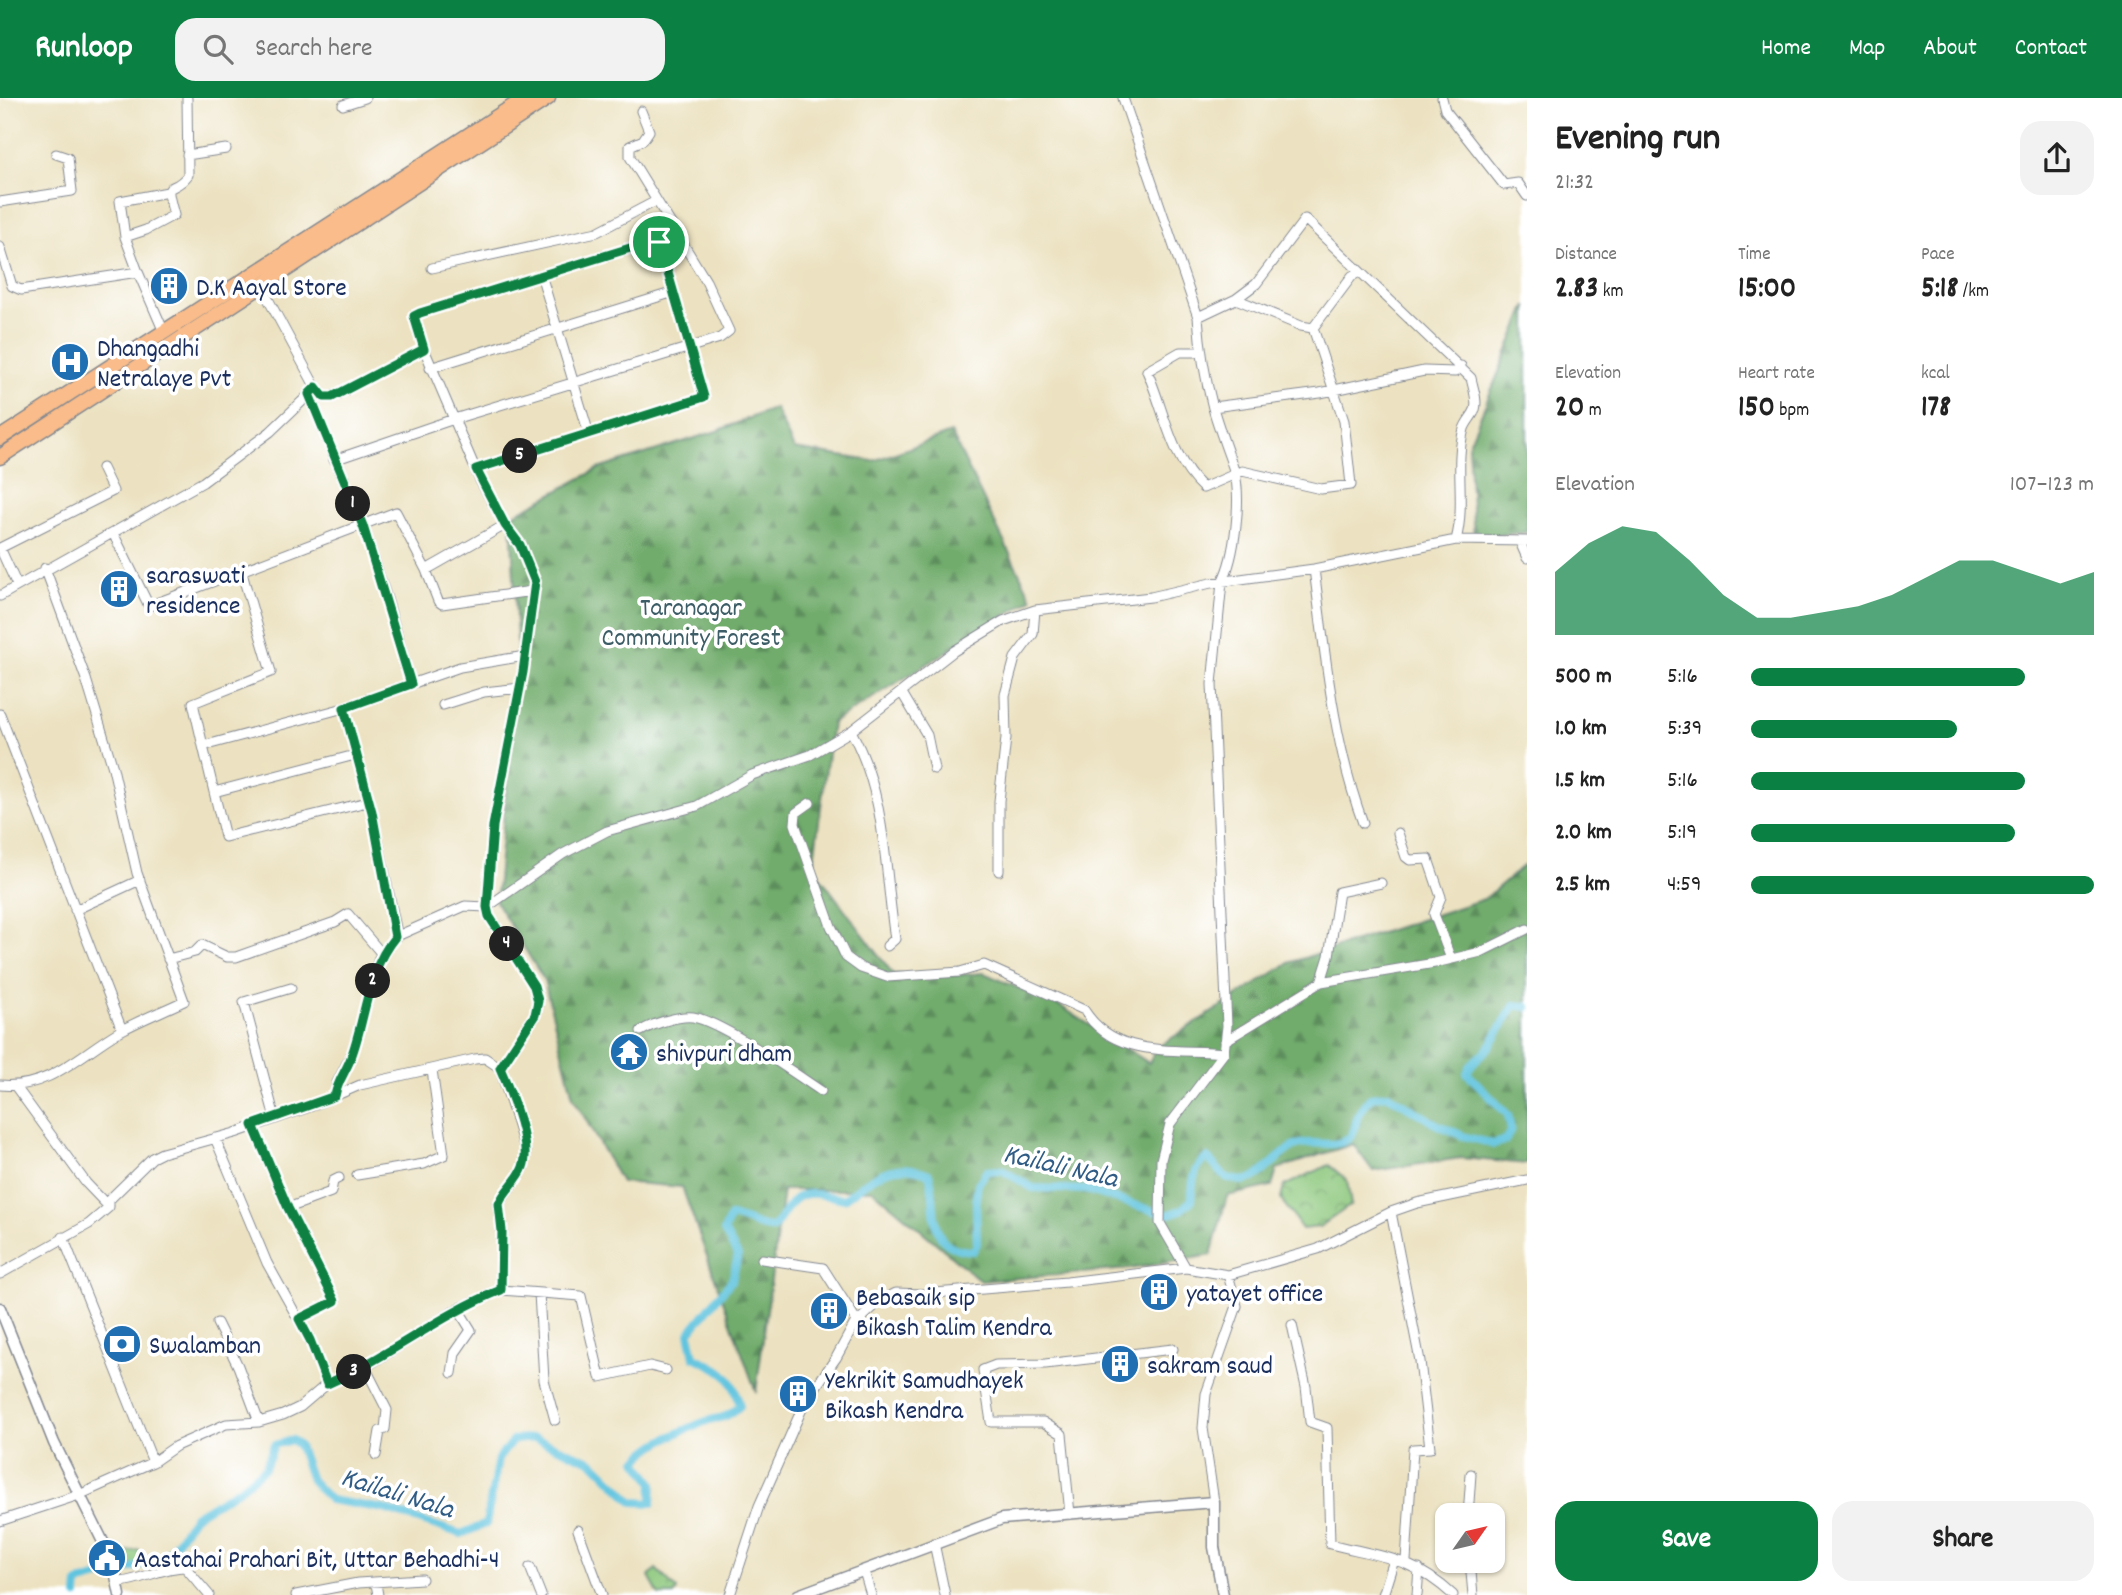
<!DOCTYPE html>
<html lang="en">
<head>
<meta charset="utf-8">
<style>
  body { margin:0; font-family:Dekko,sans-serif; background:#f2f2f2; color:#222; height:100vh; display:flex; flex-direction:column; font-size:26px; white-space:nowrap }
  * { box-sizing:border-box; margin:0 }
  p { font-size:23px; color:#767676 }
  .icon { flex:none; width:38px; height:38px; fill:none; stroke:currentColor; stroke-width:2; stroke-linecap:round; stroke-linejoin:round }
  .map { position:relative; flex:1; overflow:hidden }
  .drawer { display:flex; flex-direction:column; background:#fff; width:595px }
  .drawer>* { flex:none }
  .needle { width:46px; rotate:56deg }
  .controls { position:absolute; left:1435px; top:1405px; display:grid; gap:14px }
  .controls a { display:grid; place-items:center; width:70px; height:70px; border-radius:14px; background:#fff; box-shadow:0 2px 5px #0004; font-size:35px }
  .pin { position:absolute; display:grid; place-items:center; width:60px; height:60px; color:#fff; margin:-30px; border:4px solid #fff; border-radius:50%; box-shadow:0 2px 7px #0007 }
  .km { position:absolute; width:35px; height:35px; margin:-18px; border-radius:50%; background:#222; color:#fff; font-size:19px; line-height:35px; text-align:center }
  .round { display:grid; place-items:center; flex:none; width:74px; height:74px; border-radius:21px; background:#f2f2f2 }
  .overview { display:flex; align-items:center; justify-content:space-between; height:119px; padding:0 28px }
  h1 { font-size:38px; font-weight:700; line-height:52px }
  .figures { display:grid; grid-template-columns:repeat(3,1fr); gap:10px; height:119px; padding:7px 28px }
  .figures div { display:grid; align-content:center }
  .figures b { font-size:30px; font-weight:700 }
  .figures small { font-size:19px; font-weight:400 }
  .figures p { font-size:19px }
  .chart { height:196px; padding:14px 28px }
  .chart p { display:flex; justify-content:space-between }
  .chart svg { width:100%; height:126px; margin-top:7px; fill:#0b8043; opacity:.7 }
  .primary-button { display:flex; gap:14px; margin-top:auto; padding:14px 28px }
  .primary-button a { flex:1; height:80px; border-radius:21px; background:#0b8043; color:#fff; font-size:28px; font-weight:700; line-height:80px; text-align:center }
  .primary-button a+a { background:#f2f2f2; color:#222 }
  ul { padding:0 28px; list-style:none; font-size:23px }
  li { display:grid; grid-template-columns:112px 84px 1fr; align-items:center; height:52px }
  li i { height:18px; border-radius:9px; background:#0b8043 }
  header { display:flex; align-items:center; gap:42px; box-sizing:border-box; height:98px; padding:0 35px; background:#0b8043; color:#fff }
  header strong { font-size:33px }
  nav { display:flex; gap:38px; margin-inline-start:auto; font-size:24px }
  .search { width:490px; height:63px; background:#f2f2f2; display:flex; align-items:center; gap:18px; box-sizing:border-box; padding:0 24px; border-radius:21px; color:#767676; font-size:26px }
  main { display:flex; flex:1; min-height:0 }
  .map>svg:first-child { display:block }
  .forest { fill:url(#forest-firs); stroke:#466e65; stroke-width:2 }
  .park { fill:url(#park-crowns); stroke:#547b6d; stroke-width:2 }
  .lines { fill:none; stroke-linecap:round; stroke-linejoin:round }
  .canal { stroke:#61c4df; stroke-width:8 }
  .minor-casing { stroke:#848890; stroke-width:11 }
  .tertiary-casing { stroke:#848890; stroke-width:13 }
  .trunk-casing { stroke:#848890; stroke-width:17 }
  .minor { stroke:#fff; stroke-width:9 }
  .tertiary { stroke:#fff; stroke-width:10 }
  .trunk { stroke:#f9bc8a; stroke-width:14 }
  .route-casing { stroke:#fff; stroke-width:14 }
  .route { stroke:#0b8043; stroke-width:9 }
  .labels { text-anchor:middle; stroke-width:7; stroke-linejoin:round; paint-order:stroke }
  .poi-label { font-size:26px; fill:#1b2f5e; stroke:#fff; text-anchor:start }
  .park-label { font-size:26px; fill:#3d5d67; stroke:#fff }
  .water-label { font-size:28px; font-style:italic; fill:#305c85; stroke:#fff }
</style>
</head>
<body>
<header>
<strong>Runloop</strong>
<div class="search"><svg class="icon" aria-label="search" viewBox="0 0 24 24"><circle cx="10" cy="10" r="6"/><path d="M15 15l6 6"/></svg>Search here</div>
<nav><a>Home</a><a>Map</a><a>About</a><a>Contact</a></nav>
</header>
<main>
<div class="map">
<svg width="1527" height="1497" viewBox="0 0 1527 1497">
  <defs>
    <pattern id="forest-firs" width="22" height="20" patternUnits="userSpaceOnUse" patternTransform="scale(1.75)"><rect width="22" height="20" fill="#71ac6c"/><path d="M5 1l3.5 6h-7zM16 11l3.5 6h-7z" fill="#5c8c5c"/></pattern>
    <pattern id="park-crowns" width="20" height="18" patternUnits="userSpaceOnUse" patternTransform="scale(1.75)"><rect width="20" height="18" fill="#8cc77c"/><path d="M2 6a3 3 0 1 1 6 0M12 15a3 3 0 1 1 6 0" fill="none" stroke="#72a269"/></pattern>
  </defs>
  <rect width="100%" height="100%" fill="#fff"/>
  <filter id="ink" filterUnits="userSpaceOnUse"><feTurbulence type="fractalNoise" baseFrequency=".0143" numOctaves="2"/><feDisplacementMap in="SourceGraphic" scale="14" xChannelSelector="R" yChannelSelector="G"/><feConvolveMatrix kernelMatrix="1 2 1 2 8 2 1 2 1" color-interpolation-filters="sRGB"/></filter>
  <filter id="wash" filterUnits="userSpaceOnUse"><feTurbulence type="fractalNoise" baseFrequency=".00686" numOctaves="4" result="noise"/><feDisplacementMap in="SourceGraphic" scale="28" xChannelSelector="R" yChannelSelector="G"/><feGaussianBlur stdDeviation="1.57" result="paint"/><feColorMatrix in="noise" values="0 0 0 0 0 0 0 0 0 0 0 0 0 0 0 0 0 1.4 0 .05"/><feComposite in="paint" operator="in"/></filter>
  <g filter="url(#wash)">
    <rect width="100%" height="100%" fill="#ece2c1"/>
    <path class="forest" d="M1527 207V434L1474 439 1468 348Z
      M775 310 794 351 873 363 951 335 1032 501 832 625 813 769 893 876 929 879 984 875 1060 908 1149 965 1158 949 1289 865 1484 801 1527 765V1066L1461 1060 1373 1073 1353 1046 1277 1071 1272 1088 1227 1098 1211 1157 1129 1171 981 1183 873 1092H783L756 1294 682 1089 621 1084 573 999 544 882 496 804 518 561 511 418 598 371 717 333Z"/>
    <path class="park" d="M1329 1067 1347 1082 1351 1107 1319 1129 1302 1131 1281 1101 1284 1088Z
      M139 1452 146 1465 122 1470 117 1455Z
      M656 1471 677 1492 674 1497H659L649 1479Z"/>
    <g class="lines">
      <path class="canal" d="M77 1497 78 1485 158 1463 171 1452 194 1418 238 1392 265 1370 274 1347 292 1342 299 1348 311 1382 330 1402 384 1411 461 1436 486 1426 498 1361 513 1342 534 1340 593 1364 633 1404 652 1405 653 1385 637 1363C652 1344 677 1336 699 1326 719 1317 721 1325 740 1308 733 1277 722 1271 694 1259L689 1235 732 1182 738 1158 724 1133 730 1119C748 1120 757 1131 774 1130 799 1091 799 1092 844 1101 873 1079 893 1061 929 1076 940 1110 922 1151 973 1153L977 1146 976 1100 978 1086 987 1073 1002 1072 1033 1090 1086 1092 1167 1117 1181 1112 1192 1102C1192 1087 1193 1069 1207 1060 1214 1065 1220 1076 1226 1079 1258 1094 1270 1060 1295 1048 1311 1040 1333 1052 1348 1041 1356 1035 1355 1025 1358 1017 1361 1010 1367 1004 1371 999L1389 997 1436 1026 1463 1038 1493 1046 1505 1043 1511 1032 1508 1017 1467 975C1471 962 1485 957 1492 945 1500 932 1506 920 1515 907L1527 909"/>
    </g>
  </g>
  <g filter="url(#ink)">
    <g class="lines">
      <g class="minor-casing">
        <path id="minor" d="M1123 0 1198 219C1200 250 1205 280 1213 310 1219 331 1227 352 1234 372 1242 400 1235 459 1222 484L1212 586 1227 928 1224 955 1170 1026 1161 1062 1160 1125 1186 1170
          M1442 0 1445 12 1504 87 1518 85 1527 98
          M343 7 365 0
          M187 57 226 51
          M0 104 72 93 68 60 56 56
          M125 139 120 103 168 94
          M0 149 12 188 21 192 138 174 164 234
          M432 170 597 134 656 103
          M138 174 125 139 146 132 174 117C163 77 171 99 188 77L187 0
          M542 180 589 336
          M1198 219 1236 201 1256 186 1305 121 1471 280C1473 290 1478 302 1475 312 1472 319 1466 324 1464 331 1454 367 1466 405 1456 442
          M1313 230 1352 178 1359 174 1362 176
          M424 251 414 218 420 215 656 142 659 144 704 299 476 371
          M1201 254H1180L1147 273C1164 311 1171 362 1203 390L1242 373 1321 391 1351 387 1344 323 1313 230 1301 228 1236 201
          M430 270 674 194
          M309 296 363 428 387 501 411 586 344 610 372 714 396 830 395 839 379 860 353 953 337 985 335 997
          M1213 309 1320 295 1424 273 1455 274 1461 268
          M334 362 454 321 720 240 729 233 706 183 630 59V48L643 42 649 33 641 13
          M113 435 149 508 396 414 426 472 505 427
          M1520 444 1527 460
          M0 450 113 393 102 370
          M0 450 17 487
          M1314 471C1325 555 1333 644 1363 725
          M426 472 438 503 442 506 532 493
          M0 498 203 384 270 334 316 290 260 186
          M411 586 460 569 525 558
          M902 595 927 637 934 671
          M443 607 484 594 520 590
          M344 610 203 648 214 694 355 657
          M0 616 122 932
          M851 633C887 698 884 770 895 841L887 848
          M203 648 193 605 271 574 241 472
          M214 694 225 739 367 704
          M810 705 796 715 795 726 831 828 846 859 861 870 887 879 960 874 984 867 1084 912C1115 961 1175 950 1224 955
          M1398 735 1406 759 1410 762 1428 761 1441 799 1434 816 1451 861
          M999 773V703L1006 640 1005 597 1015 560 1033 536 1035 512
          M75 812 140 782
          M395 839 465 808 487 809 563 756 607 733 697 708 752 677 810 657 851 633 954 553 1003 523 1035 512 1151 499 1211 485 1314 471 1456 442 1527 443
          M168 861 195 854 202 847 227 859H236L335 824 348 816 382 856
          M1321 884 1329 858 1339 794 1381 785
          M641 933C652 926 680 917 693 919 722 924 794 975 821 993
          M1225 943 1321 884 1435 865 1481 854 1527 831
          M0 987C49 992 80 956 120 933 140 922 163 913 184 903L137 775 113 670 86 581 45 470
          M16 989 86 1085 109 1109
          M275 1020 244 904 291 890
          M253 1027 282 1097 335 1203 299 1221
          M215 1040 267 1165 310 1242 327 1286
          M357 1077 424 1066 444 1057 432 972
          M288 1110 331 1094 333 1083 339 1080
          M1391 1114 1420 1263 1430 1350 1413 1351 1406 1463
          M63 1139 153 1364
          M762 1161 823 1170 858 1225
          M0 1176 89 1126 109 1109V1102L152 1060 162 1055 235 1035 312 1008 360 987 475 961 485 960 500 970
          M1228 1177 1318 1151 1391 1114 1417 1105 1527 1082
          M501 1192 581 1198 600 1279 650 1268 666 1272
          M539 1195 544 1282 555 1322
          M217 1225 238 1268 259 1324
          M1292 1227 1306 1289 1310 1324 1327 1330 1330 1446C1382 1459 1412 1459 1453 1497
          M365 1269 387 1312 385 1331 380 1333 376 1357
          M452 1275 455 1255 471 1232 458 1211
          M1070 1416 1062 1336 1043 1324H991L983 1272 996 1267 1045 1266 1173 1251
          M1468 1418 1471 1376
          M0 1423 79 1397 153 1364 176 1348 226 1326 259 1324 283 1317 300 1309 327 1286 365 1269 458 1211 501 1192 502 1133 499 1106 523 1071 526 1054 500 970 535 917 538 903 534 888 489 818 487 809 493 728 523 574 535 484 520 447 505 427 480 382 424 251 332 299H324L316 290
          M578 1432 602 1497
          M934 1445 945 1497
          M1470 1463 1473 1497
          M530 1469 541 1497
          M864 1473 871 1497
          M120 1484C142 1482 163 1469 185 1469L209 1497
          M376 1486 378 1497
          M296 1497 358 1485 422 1481
          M730 1497 759 1408 805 1304 836 1260 854 1227 880 1203 896 1195 923 1196 1067 1184 1186 1170 1228 1177 1237 1208 1206 1296 1203 1330 1214 1404
          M1383 1497 1394 1462
          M1417 1497 1419 1471"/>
      </g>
      <g class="tertiary-casing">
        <path id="tertiary" d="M0 1210 54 1345 113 1464 120 1497
          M798 1497 1002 1421 1214 1404V1449L1223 1497"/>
      </g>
      <g class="trunk-casing">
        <path id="trunk" d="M0 340 526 0
          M0 359 548 0"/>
      </g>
      <use href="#minor" class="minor"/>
      <use href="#tertiary" class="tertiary"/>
      <use href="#trunk" class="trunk"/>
    </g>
  </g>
  <g class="lines" filter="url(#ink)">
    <g class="route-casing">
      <path id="route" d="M656 142 659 144 704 299 476 371 505 427 520 447 535 484 523 574 493 728 487 809 489 818 534 888 538 903 535 917 500 970C510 993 532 1046 523 1069 518 1083 504 1092 499 1106L502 1133 501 1192C439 1217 387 1260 327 1286L310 1242 299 1221 335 1203 288 1110 253 1027 335 998C337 984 345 975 350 962 366 922 366 874 395 839L372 714 344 610 411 586 363 428 309 296 316 289 324 299H332L424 251 414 218 420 215Z"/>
    </g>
    <use href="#route" class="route"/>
  </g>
  <defs>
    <g id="building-disc" transform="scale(2.0125)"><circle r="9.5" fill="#1f6fb2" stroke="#fff"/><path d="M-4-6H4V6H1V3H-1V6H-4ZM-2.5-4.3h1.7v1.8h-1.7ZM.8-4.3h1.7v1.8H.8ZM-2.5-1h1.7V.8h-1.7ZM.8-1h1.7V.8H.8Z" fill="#fff"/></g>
    <g id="hospital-disc" transform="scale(2.0125)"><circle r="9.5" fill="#1f6fb2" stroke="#fff"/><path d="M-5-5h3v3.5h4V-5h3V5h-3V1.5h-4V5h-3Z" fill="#fff"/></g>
    <g id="temple-disc" transform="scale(2.0125)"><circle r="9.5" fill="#1f6fb2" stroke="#fff"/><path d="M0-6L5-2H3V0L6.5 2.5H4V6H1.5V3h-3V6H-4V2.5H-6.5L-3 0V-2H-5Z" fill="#fff"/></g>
    <g id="bank-disc" transform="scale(2.0125)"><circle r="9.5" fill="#1f6fb2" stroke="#fff"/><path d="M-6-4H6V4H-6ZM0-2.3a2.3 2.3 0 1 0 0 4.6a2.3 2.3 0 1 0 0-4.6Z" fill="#fff"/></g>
    <g id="civic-disc" transform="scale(2.0125)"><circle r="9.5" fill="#1f6fb2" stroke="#fff"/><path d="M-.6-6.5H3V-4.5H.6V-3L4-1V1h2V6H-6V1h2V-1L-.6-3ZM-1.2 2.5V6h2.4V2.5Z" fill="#fff"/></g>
  </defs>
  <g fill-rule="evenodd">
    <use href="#building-disc" x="169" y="188"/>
    <use href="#hospital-disc" x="70" y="264"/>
    <use href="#building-disc" x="119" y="491"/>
    <use href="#temple-disc" x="629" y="954"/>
    <use href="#building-disc" x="1159" y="1194"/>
    <use href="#building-disc" x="829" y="1213"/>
    <use href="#bank-disc" x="122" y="1246"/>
    <use href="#building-disc" x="1120" y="1266"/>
    <use href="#building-disc" x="798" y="1296"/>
    <use href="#civic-disc" x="107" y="1460"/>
  </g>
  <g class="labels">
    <g class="poi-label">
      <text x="196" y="197">D.K Aayal Store</text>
      <text x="97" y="258">Dhangadhi<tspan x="97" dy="30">Netralaye Pvt</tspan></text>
      <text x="146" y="485">saraswati<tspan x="146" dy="30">residence</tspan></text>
      <text x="656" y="963">shivpuri dham</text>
      <text x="1186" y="1203">yatayet office</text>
      <text x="856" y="1207">Bebasaik sip<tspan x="856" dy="30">Bikash Talim Kendra</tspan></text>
      <text x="149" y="1255">Swalamban</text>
      <text x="1147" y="1275">sakram saud</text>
      <text x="825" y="1290">Yekrikit Samudhayek<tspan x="825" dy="30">Bikash Kendra</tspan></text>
      <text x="134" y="1469">Aastahai Prahari Bit, Uttar Behadhi-4</text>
    </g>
    <g class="park-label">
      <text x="691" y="517">Taranagar<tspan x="691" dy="30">Community Forest</tspan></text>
    </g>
    <g class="water-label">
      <text transform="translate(1061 1066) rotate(13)" y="10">Kailali Nala</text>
      <text transform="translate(398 1393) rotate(17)" y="10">Kailali Nala</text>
    </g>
  </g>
</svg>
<div class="controls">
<a><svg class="needle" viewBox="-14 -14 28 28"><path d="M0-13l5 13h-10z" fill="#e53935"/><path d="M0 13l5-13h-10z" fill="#767676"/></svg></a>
</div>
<div class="pin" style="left:659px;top:144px;background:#1e9e55"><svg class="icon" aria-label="arrive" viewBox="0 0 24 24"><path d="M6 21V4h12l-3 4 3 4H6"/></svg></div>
<b class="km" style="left:353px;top:406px">1</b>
<b class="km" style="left:373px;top:883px">2</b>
<b class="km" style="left:354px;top:1274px">3</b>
<b class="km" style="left:507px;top:846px">4</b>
<b class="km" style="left:520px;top:358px">5</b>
</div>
<section class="drawer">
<div class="overview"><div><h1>Evening run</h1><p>21:32</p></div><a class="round"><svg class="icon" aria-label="share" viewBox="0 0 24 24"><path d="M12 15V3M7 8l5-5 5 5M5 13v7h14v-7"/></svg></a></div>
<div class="figures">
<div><p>Distance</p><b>2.83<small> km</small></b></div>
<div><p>Time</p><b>15:00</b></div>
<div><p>Pace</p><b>5:18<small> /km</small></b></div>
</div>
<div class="figures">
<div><p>Elevation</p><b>20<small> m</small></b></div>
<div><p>Heart rate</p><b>150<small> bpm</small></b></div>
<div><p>kcal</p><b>178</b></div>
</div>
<div class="chart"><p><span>Elevation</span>107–123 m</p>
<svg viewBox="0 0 160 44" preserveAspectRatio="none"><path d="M0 44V22L10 12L20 6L30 8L40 18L50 30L60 38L70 38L80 36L90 34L100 30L110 24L120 18L130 18L140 22L150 26L160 22V44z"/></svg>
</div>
<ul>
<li><b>500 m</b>5:16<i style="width:80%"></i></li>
<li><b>1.0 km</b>5:39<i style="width:60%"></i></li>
<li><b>1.5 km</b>5:16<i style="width:80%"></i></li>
<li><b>2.0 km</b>5:19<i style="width:77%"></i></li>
<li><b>2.5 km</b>4:59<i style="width:100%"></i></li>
</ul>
<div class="primary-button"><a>Save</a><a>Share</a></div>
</section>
</main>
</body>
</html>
